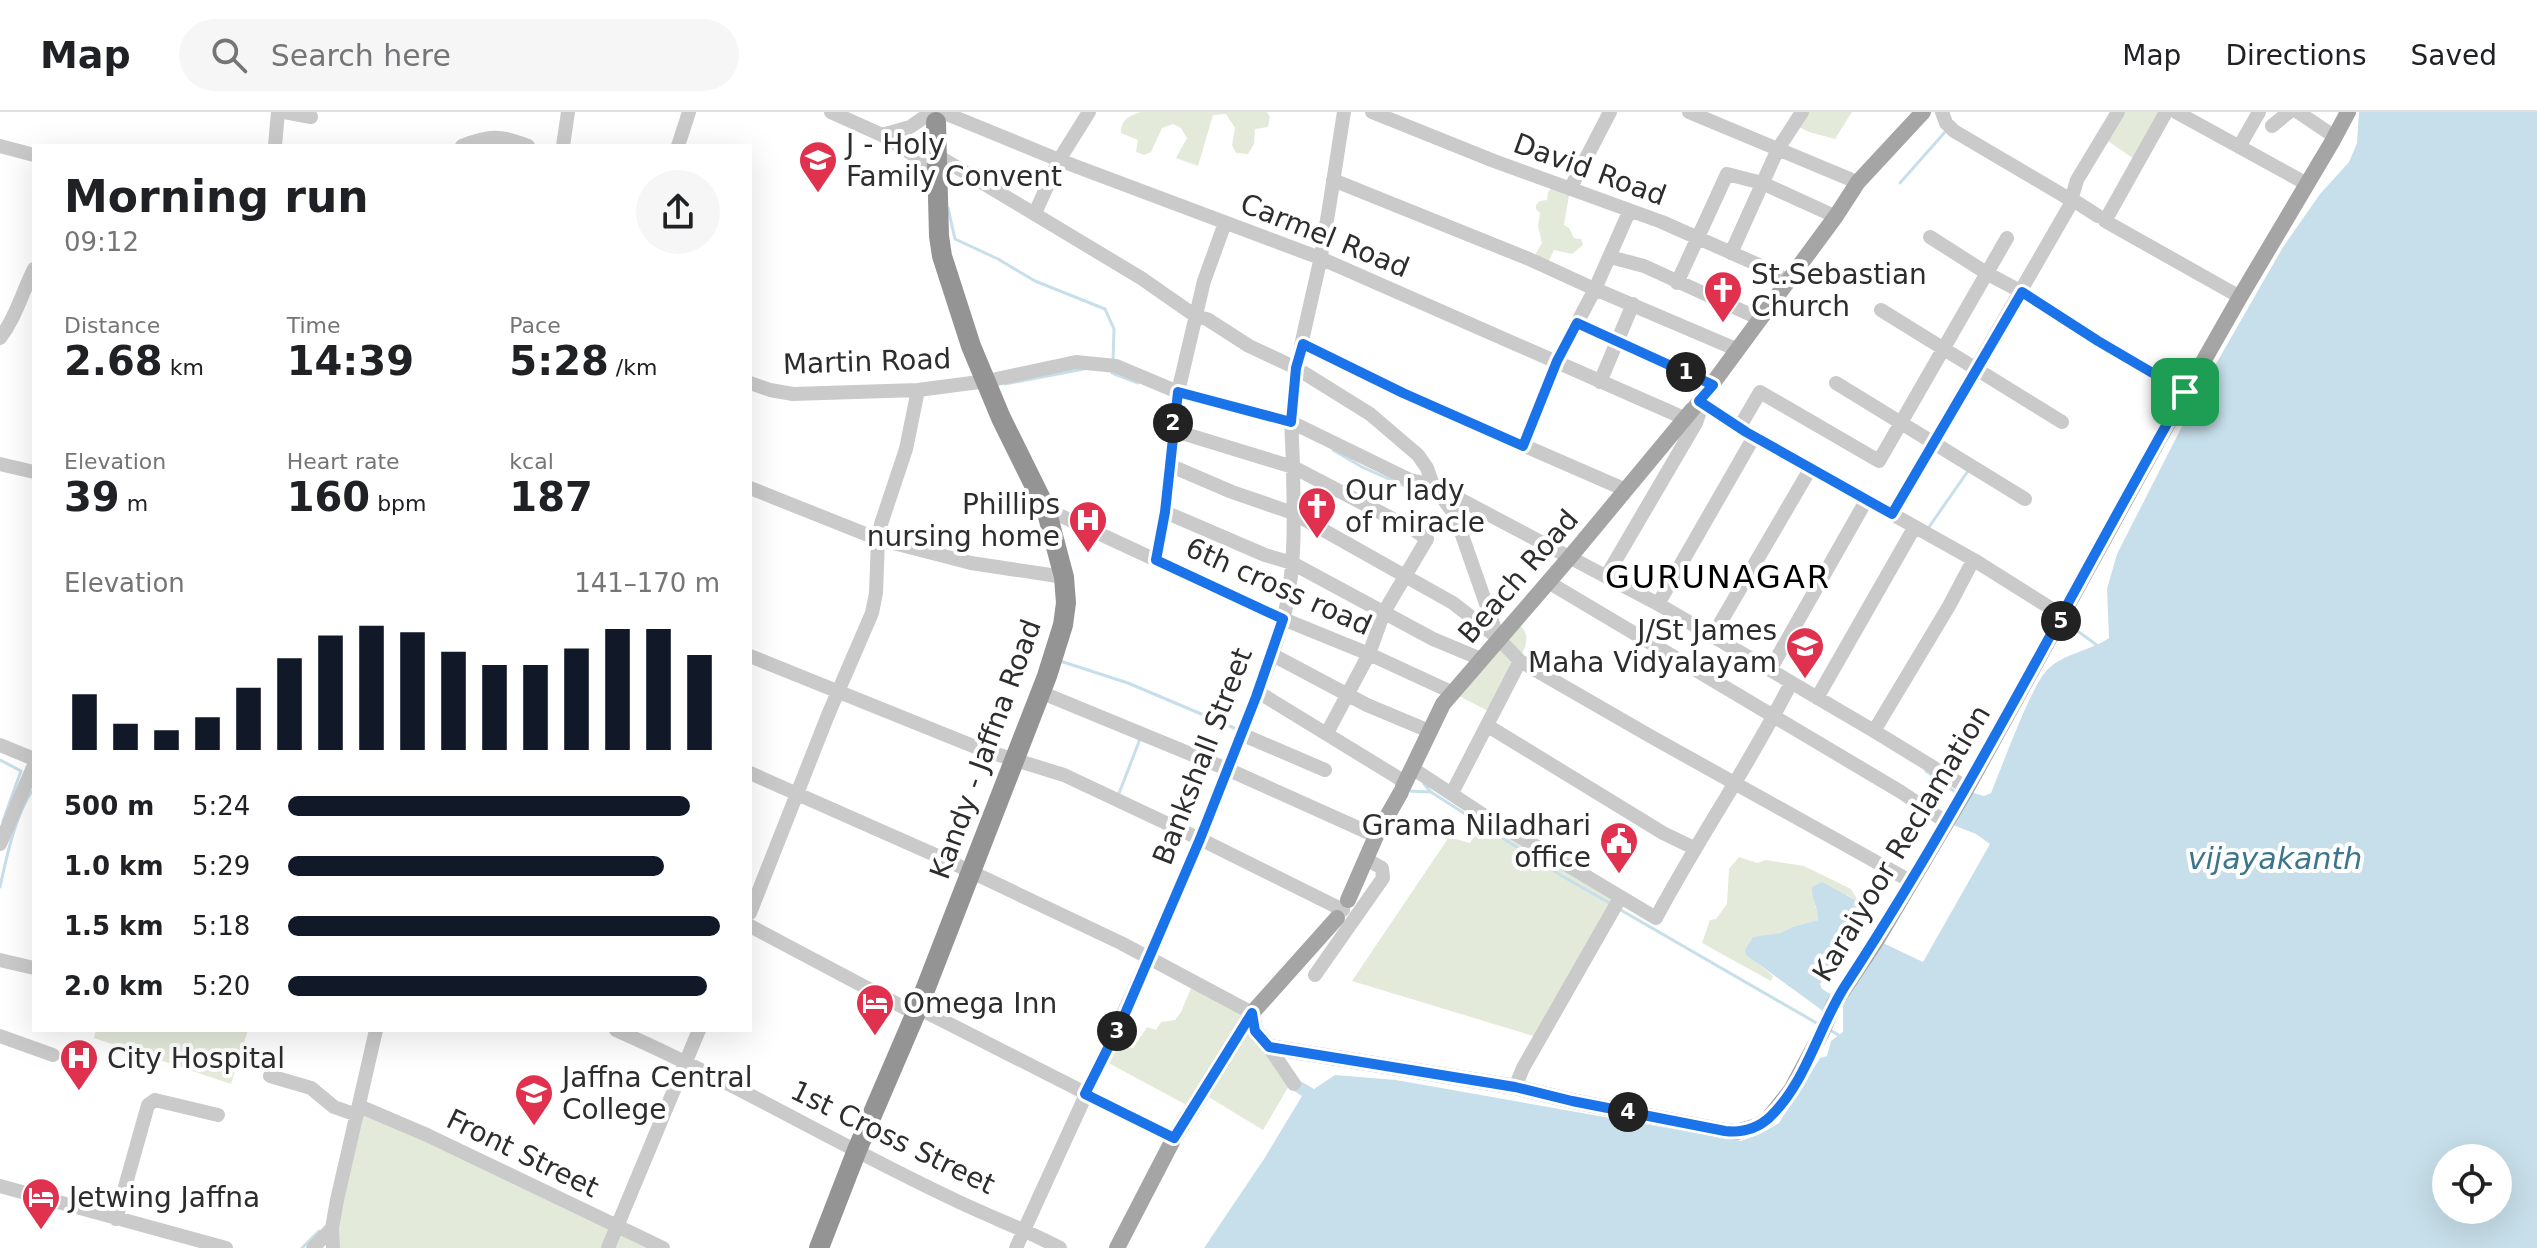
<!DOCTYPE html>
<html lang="en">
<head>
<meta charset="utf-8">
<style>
  body { margin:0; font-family:"DejaVu Sans",sans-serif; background:#f6f6f6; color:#202124; height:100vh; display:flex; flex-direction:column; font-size:30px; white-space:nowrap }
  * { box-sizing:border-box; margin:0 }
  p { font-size:26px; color:#757577 }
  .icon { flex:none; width:44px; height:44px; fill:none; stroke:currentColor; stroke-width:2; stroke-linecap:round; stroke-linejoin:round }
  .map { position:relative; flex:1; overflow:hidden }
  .drawer { position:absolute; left:32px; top:32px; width:720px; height:888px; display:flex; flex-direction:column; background:#fff; border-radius:0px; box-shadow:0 8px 32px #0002 }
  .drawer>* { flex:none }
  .tools { position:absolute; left:2432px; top:1032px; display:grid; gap:16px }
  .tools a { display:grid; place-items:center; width:80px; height:80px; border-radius:50%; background:#fff; box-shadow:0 8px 32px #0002; font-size:40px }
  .pin { position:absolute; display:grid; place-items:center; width:68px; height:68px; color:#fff; margin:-34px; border-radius:16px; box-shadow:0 4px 12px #0006 }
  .km { position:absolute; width:40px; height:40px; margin:-20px; border-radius:50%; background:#222; color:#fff; font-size:22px; line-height:40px; text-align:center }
  .round { display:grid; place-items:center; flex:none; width:84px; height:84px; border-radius:42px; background:#f6f6f6 }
  .summary { display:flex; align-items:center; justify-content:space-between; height:136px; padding:0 32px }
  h1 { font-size:44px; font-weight:700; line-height:60px }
  .stats { display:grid; grid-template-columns:repeat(3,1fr); gap:12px; height:136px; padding:8px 32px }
  .stats div { display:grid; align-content:center }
  .stats b { font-size:40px; font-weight:700 }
  .stats small { font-size:22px; font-weight:400 }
  .stats p { font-size:22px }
  .chart { height:224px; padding:16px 32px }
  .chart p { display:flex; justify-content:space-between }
  .chart svg { width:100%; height:144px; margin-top:8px; stroke:#111827; stroke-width:6 }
  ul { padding:0 32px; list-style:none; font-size:26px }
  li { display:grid; grid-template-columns:128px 96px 1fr; align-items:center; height:60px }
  li i { height:20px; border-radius:10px; background:#111827 }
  header { display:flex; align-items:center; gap:48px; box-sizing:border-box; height:112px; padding:0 40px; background:#fff; border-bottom:2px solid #e0e0e0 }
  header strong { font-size:38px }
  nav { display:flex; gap:44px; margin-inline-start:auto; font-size:28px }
  .search { width:560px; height:72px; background:#f6f6f6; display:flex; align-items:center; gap:20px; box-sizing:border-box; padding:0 28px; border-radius:44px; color:#757577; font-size:30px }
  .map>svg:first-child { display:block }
  .green { fill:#e4eada }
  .water { fill:#c7dfea; fill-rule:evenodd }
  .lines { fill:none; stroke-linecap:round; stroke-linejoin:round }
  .stream { stroke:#c7dfea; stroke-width:3 }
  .minor { stroke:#cacaca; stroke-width:14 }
  .major { stroke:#a5a5a5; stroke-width:16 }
  .highway { stroke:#949494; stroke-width:20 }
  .route-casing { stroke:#fff; stroke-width:16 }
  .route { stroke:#1a73e8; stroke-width:10 }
  .labels { text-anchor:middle; stroke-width:8; stroke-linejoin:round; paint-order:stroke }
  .poi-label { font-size:28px; fill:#2d2d2d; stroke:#fff; text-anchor:start }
  .street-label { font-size:28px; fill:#2d2d2d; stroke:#fff }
  .water-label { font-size:30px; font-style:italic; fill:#3d758c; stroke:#fff }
  .quarter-label { font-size:32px; letter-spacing:2px; fill:#000; stroke:#fff }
</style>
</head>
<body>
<header>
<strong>Map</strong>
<div class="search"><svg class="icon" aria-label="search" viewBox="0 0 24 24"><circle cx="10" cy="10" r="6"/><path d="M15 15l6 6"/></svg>Search here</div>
<nav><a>Map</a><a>Directions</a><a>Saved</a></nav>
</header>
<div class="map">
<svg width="2537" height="1136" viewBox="0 0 2537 1136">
  <rect width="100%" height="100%" fill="#fff"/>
  <path class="green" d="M1141 0H1267L1270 5 1268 15 1255 17 1254 32 1248 42 1236 41 1232 33 1235 16 1226 2 1213 3 1198 54 1176 46 1187 26 1181 16 1173 12 1162 16 1151 40 1144 43 1136 40 1138 28 1121 21C1121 7 1129 4 1141 0Z
    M1802 0H1852L1835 27 1809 20 1795 13Z
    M2118 0H2166L2137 49 2102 25Z
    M1556 71 1570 77 1564 113 1569 116 1574 126 1581 127 1583 133 1572 142 1554 138 1546 155 1532 148 1542 131 1538 114 1540 101 1536 97V93L1540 89 1547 88 1548 80Z
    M1518 512C1527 519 1528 524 1525 535L1494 602 1453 581Z
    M1485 704 1620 786 1540 926 1352 869 1449 725 1470 731Z
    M1739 745 1757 751 1766 748 1804 754 1851 777 1859 790 1847 783 1815 794 1819 801 1818 808 1792 815 1746 842 1773 864 1771 869 1702 831 1710 808 1716 807 1727 792 1729 757Z
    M1194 869 1252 901 1293 967 1263 1018 1202 981 1192 996 1103 948 1112 929 1121 934 1133 936 1147 915 1156 918 1161 910 1175 908 1181 900Z
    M96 918H248L231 972 94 926Z
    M359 994 663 1136H333Z"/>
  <path class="water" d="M2359 0H2537V1136H1204L1264 1047 1302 984 1291 977 1297 967 1314 977 1335 963 1396 968 1741 1029 1760 1022 1779 1011 1820 946 1827 944 1831 929 1843 920V888L1883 831 1923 850 1990 732 1976 722 1948 711 1967 679 1984 684 1991 681C2002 655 2031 573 2048 557 2065 541 2090 539 2109 526L2107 477 2117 442 2197 285 2283 135 2320 82 2349 50 2357 31ZM2446 1046H2498V1098H2446Z
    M1822 770 1859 790 1861 794 1846 831 1820 872 1822 877 1832 883 1823 899 1746 843 1745 838 1753 825 1781 821 1792 815 1818 808C1819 797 1811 787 1812 775Z"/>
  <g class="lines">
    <path class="stream" d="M1900 71 1945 20
      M948 96 955 127 998 147 1035 169 1105 197 1114 217 1113 249
      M1112 257V261L1138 271
      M1005 272 1084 257
      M1333 338 1362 355 1427 384 1434 386
      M1929 415 1968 359
      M2064 509 2098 534
      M1060 549 1128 571 1239 618
      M0 648 21 659 3 709
      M1926 659 1958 682
      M1424 672 1431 680 1562 764 1613 793
      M1407 679 1431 680
      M1118 684 1140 627
      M0 775C7 743 15 703 34 676
      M1619 797 1820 913
      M1830 918 1840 924
      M302 1136 319 1119"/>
    <path class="minor" d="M284 0 311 5
      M831 0 882 23 939 59
      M942 0 1059 48 1320 146 1684 306
      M1372 0 1494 49 1662 110 1761 154 1788 169
      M1689 0 1852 68
      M1942 0 1946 11 1954 19 2066 85
      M2166 0 2105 109 2240 185
      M2176 0 2307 72
      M2298 0 2335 25
      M2272 14 2289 0
      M882 23 910 15 932 0
      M0 34 34 43
      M275 34 278 0
      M462 34C489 23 502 23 528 34
      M563 34 568 0
      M678 34 689 0
      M2239 35 2259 0
      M938 44 1141 166 1197 205 1207 207 1249 234 1296 256 1370 302 1418 343 1427 356 1433 373 1455 403 1498 526
      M1333 68 1529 147 1588 174
      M1570 77 1610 0
      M2070 86 2098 104
      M1035 101 1059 48 1089 0
      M1930 125 1988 162 2022 180 2098 229 2185 280
      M1731 141 1778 37 1802 0
      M1610 145 1644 154 1760 207
      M1677 171 1727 62 1762 71 1830 102
      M1595 177 1738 238
      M1881 198 2062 310
      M1577 211 1713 273
      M0 226C16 205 22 181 34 157
      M1303 232 1403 281 1626 378
      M1600 270 1633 192
      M750 271 770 278 793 282 918 278 987 269 1076 250 1116 254 1178 280 1291 310 1410 368 1433 373 1658 492 1874 619 1967 676
      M1836 271 2025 387
      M1699 289 1739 316 1974 448 2063 504
      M1739 316 1760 280 1879 349 2007 126
      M1172 318 1293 355 1416 419 1427 427 1384 500 1369 542 1327 621
      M1523 334 1557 249 1595 177 1629 100
      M0 352 34 360
      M1169 353 1232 380 1293 401 1453 491 1498 526 1520 549
      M750 376 878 427 971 451 1064 465
      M1046 397 1283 507 1369 542 1447 578
      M1165 400 1265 443 1292 451 1433 527 1481 547
      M1892 402 2069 95 2077 68 2118 0
      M1156 448 1165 400 1178 280 1204 169 1225 111
      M1607 463 1696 311 1700 299 1699 289
      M1548 470 1901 680 1946 710
      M1658 492 1751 330
      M1712 525 1809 359
      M1271 542 1367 593 1422 616
      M750 544 983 638 1064 663 1200 727 1343 798
      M1770 558 1867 387
      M1040 580 1227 657 1376 724
      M1258 580 1405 670
      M1817 586 1914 416
      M1488 614 1663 721 1694 736
      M1874 619 1949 494 1969 456
      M1241 622 1325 658
      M0 633 34 647
      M1412 656 1485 704 1656 806C1698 727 1750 652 1791 571
      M750 661 942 746 1121 831 1252 901
      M1452 681 1520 549 1650 624 1912 770
      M0 732 34 653
      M750 801 828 603 872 501 876 481 878 427 881 412 906 337 918 278
      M750 814 916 902
      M0 848 34 856
      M1315 863 1383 766 1382 756 1366 747
      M918 896 1174 1026
      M616 918C732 969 840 1034 955 1088 990 1105 1026 1118 1060 1136
      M0 924 53 943
      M1269 935 1294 972
      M270 964 311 976 334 995 357 1003
      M1515 975 1523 956 1620 786
      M359 994 427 1023 663 1136
      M0 1074 226 1136
      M116 1107 148 993 155 988 218 1003
      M313 1136 332 1116
      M333 1136 332 1116 337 1088 376 918
      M608 1136 699 918
      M1016 1136C1087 978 1163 822 1226 661 1245 610 1269 560 1283 508 1296 460 1294 407 1293 358 1293 335 1290 314 1292 291 1297 243 1310 196 1320 149 1329 100 1336 50 1344 0"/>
    <path class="major" d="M1696 294 1836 104 1858 70 1923 0
      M1403 675 1443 592 1570 445 1692 298
      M1348 788 1376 724 1401 680
      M1252 901 1255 919 1269 935 1515 975 1572 989 1725 1019 1737 1020 1757 1014 1768 1007 1791 978 1822 920 1834 892 1878 826 1967 676 2159 327 2240 185 2332 30 2348 0
      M1117 1136 1174 1026 1252 901 1337 806"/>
    <path class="highway" d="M819 1136 857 1038 918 896 1047 564 1063 513 1066 491 1064 465 1046 397 1001 306 971 234 942 144 939 124 936 10"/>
  </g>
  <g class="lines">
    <g class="route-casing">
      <path id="route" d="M2022 180 2098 229 2185 280C2072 478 1970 683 1845 874 1818 916 1807 969 1770 1005 1757 1017 1742 1021 1725 1019L1572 989 1515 975 1269 935 1255 919 1252 901 1174 1026 1085 982 1124 904 1200 727 1256 585 1283 507 1156 448 1165 400 1178 280 1291 310 1296 256 1303 232 1403 281 1523 334 1557 249 1577 211 1713 273 1699 289 1746 320 1892 402Z"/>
    </g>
    <use href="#route" class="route"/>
  </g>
  <defs>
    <g id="school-pin" transform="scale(2)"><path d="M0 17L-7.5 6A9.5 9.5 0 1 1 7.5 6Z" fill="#e0324e" stroke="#fff"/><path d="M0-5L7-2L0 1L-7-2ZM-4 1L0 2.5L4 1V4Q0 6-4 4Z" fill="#fff"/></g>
    <g id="church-pin" transform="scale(2)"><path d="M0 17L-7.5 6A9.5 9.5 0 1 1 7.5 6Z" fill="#e0324e" stroke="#fff"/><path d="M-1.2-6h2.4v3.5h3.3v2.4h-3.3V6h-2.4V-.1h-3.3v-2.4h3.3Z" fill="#fff"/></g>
    <g id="hospital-pin" transform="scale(2)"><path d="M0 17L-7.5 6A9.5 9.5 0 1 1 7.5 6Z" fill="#e0324e" stroke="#fff"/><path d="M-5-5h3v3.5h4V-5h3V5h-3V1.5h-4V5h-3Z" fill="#fff"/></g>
    <g id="civic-pin" transform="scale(2)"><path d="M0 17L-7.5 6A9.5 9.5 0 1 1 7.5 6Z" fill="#e0324e" stroke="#fff"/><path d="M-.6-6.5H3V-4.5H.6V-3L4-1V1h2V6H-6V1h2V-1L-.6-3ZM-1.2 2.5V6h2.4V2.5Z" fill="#fff"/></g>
    <g id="hotel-pin" transform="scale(2)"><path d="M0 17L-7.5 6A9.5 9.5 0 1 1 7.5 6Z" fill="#e0324e" stroke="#fff"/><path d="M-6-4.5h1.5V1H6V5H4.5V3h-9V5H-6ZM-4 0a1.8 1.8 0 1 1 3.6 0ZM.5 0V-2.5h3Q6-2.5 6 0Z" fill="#fff"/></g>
  </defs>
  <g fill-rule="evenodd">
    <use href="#school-pin" x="818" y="48"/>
    <use href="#church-pin" x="1723" y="178"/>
    <use href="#church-pin" x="1317" y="394"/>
    <use href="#hospital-pin" x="1088" y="408"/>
    <use href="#school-pin" x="1805" y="534"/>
    <use href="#civic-pin" x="1619" y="729"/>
    <use href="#hotel-pin" x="875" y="891"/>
    <use href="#hospital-pin" x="79" y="946"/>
    <use href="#school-pin" x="534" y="981"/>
    <use href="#hotel-pin" x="41" y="1085"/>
  </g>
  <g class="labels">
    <g class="poi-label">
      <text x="846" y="42">J - Holy<tspan x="846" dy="32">Family Convent</tspan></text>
      <text x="1751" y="172">St.Sebastian<tspan x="1751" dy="32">Church</tspan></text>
      <text x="1345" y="388">Our lady<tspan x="1345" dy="32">of miracle</tspan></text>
      <text x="1060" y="402" text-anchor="end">Phillips<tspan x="1060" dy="32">nursing home</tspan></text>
      <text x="1777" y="528" text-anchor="end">J/St James<tspan x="1777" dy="32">Maha Vidyalayam</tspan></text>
      <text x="1591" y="723" text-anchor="end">Grama Niladhari<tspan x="1591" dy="32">office</tspan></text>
      <text x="903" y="901">Omega Inn</text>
      <text x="107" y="956">City Hospital</text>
      <text x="562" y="975">Jaffna Central<tspan x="562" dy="32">College</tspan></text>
      <text x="69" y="1095">Jetwing Jaffna</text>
    </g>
    <g class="street-label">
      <text transform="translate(1590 57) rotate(20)" y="10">David Road</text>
      <text transform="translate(1325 123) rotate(22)" y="10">Carmel Road</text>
      <text transform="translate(867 249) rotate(-2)" y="10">Martin Road</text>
      <text transform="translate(1518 464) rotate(-49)" y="10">Beach Road</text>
      <text transform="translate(1279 474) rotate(24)" y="10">6th cross road</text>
      <text transform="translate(985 637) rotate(-70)" y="10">Kandy - Jaffna Road</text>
      <text transform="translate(1202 644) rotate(-69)" y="10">Bankshall Street</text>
      <text transform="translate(1901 731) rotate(-59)" y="10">Karaiyoor Reclamation</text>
      <text transform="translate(893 1025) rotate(26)" y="10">1st Cross Street</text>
      <text transform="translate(523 1041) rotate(26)" y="10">Front Street</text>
    </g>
    <g class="water-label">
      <text x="2275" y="757">vijayakanth</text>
    </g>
    <g class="quarter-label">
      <text x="1718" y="476">GURUNAGAR</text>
    </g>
  </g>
</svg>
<div class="tools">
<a><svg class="icon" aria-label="locate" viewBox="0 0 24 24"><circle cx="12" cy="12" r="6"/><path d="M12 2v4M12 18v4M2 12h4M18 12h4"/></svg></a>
</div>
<div class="pin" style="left:2185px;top:280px;background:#1e9e55"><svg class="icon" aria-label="arrive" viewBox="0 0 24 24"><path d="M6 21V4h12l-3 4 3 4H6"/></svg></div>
<b class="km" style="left:1686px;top:260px">1</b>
<b class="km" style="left:1173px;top:311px">2</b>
<b class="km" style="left:1117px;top:919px">3</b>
<b class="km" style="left:1628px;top:1000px">4</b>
<b class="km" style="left:2061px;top:509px">5</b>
<section class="drawer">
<div class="summary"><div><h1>Morning run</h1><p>09:12</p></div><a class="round"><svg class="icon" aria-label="share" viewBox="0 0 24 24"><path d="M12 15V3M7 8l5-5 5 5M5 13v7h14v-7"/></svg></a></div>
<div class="stats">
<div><p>Distance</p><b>2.68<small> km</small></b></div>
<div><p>Time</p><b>14:39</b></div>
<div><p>Pace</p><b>5:28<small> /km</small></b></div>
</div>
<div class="stats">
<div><p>Elevation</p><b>39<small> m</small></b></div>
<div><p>Heart rate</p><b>160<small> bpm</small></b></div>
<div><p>kcal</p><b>187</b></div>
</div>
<div class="chart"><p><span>Elevation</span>141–170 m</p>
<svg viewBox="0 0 160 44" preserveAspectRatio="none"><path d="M5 44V27M15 44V36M25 44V38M35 44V34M45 44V25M55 44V16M65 44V9M75 44V6M85 44V8M95 44V14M105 44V18M115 44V18M125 44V13M135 44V7M145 44V7M155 44V15"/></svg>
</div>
<ul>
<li><b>500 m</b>5:24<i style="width:93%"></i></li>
<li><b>1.0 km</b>5:29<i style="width:87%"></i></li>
<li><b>1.5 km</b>5:18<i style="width:100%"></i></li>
<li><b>2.0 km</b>5:20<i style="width:97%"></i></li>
</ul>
</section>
</div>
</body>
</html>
